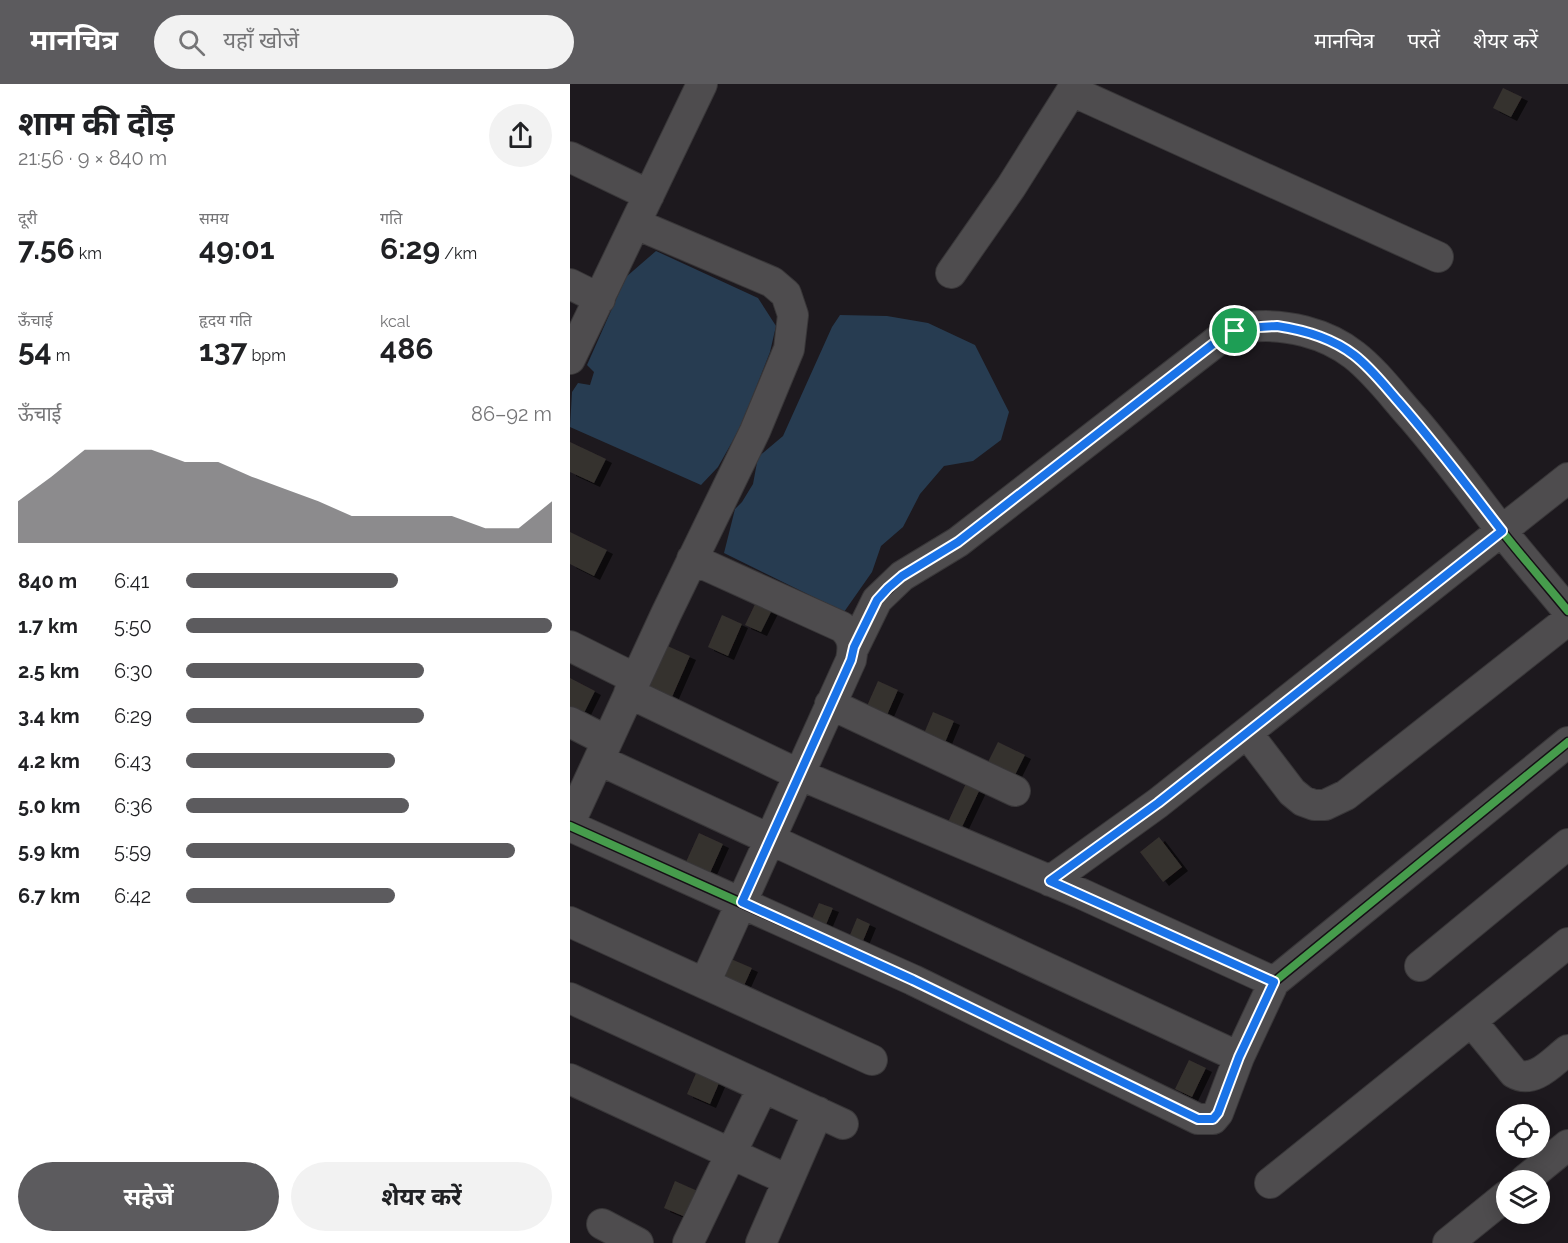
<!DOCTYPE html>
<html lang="hi">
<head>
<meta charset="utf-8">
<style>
  body { margin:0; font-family:Raleway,"Noto Sans Devanagari",sans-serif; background:#f2f2f2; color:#202124; height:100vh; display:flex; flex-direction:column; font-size:22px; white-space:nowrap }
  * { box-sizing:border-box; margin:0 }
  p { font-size:20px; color:#757577 }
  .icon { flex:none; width:33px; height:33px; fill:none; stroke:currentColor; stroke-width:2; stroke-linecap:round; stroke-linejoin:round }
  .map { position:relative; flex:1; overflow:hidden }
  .sheet { display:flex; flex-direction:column; background:#fff; width:570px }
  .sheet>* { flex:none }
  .tools { position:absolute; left:926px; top:1020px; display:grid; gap:12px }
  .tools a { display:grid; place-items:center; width:54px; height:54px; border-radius:50%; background:#fff; box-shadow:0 3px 15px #0003; font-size:30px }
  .pin { position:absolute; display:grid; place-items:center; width:51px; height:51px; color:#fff; margin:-26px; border:3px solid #fff; border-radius:50%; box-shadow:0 2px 6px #0007 }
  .round { display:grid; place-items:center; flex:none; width:63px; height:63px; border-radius:32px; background:#f2f2f2 }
  .overview { display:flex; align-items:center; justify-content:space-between; height:102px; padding:0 18px }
  h1 { font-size:33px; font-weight:700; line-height:45px }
  .figures { display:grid; grid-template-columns:repeat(3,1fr); gap:9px; height:102px; padding:6px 18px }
  .figures div { display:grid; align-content:center }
  .figures b { font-size:30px; font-weight:700 }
  .figures small { font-size:16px; font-weight:400 }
  .figures p { font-size:16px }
  .chart { height:168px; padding:12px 18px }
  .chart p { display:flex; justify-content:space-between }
  .chart svg { width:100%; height:108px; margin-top:6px; fill:#5c5b5e; opacity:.7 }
  .cta { display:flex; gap:12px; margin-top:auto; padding:12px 18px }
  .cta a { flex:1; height:69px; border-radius:36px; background:#5c5b5e; color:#fff; font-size:24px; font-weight:700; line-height:69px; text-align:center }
  .cta a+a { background:#f2f2f2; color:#202124 }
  ul { padding:0 18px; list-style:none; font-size:20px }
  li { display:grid; grid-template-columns:96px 72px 1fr; align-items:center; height:45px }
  li i { height:15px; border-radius:8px; background:#5c5b5e }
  header { display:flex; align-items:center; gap:36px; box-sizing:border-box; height:84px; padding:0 30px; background:#5c5b5e; color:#fff }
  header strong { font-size:28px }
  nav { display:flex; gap:33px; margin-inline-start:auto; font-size:21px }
  .search { width:420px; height:54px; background:#f2f2f2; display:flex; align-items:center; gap:15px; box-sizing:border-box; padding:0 21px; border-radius:33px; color:#757577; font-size:22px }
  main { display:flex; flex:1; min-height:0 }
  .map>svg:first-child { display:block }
  .water { fill:#273c51 }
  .building { fill:#36312e; filter:url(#shadow) }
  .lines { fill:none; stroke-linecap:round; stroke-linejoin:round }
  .minor-casing { stroke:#393739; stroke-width:32 }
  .minor { stroke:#4e4c4e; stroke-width:30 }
  .cycleway-casing { stroke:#151015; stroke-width:11 }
  .cycleway { stroke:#469c4c; stroke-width:8 }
  .route-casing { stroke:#fff; stroke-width:12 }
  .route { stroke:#1a73e8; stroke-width:8 }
</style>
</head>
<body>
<header>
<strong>मानचित्र</strong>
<div class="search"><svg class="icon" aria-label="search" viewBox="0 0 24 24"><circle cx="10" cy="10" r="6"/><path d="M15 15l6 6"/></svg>यहाँ खोजें</div>
<nav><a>मानचित्र</a><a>परतें</a><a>शेयर करें</a></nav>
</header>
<main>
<section class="sheet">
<div class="overview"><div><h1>शाम की दौड़</h1><p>21:56 · 9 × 840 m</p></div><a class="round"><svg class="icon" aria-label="share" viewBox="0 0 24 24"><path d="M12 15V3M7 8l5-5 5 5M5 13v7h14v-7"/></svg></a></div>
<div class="figures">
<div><p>दूरी</p><b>7.56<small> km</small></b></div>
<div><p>समय</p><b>49:01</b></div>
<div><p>गति</p><b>6:29<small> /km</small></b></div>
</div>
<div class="figures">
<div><p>ऊँचाई</p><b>54<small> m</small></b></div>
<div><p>हृदय गति</p><b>137<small> bpm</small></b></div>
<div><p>kcal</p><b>486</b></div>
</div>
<div class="chart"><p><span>ऊँचाई</span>86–92 m</p>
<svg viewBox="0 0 160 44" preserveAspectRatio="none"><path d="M0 44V27L10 17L20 6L30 6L40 6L50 11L60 11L70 17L80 22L90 27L100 33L110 33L120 33L130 33L140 38L150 38L160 27V44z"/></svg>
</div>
<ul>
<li><b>840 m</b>6:41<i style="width:58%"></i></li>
<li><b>1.7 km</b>5:50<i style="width:100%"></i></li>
<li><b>2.5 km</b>6:30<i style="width:65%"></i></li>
<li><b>3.4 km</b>6:29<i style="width:65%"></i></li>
<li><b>4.2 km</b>6:43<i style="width:57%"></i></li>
<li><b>5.0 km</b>6:36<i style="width:61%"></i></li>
<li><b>5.9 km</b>5:59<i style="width:90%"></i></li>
<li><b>6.7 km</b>6:42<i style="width:57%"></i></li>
</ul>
<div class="cta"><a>सहेजें</a><a>शेयर करें</a></div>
</section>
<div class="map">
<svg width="998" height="1159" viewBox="0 0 998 1159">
  <defs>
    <filter id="shadow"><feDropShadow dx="6" dy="4" stdDeviation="0" flood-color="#0009"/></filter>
  </defs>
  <rect width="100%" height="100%" fill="#1d191e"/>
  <path class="water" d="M86 167 188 214 206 242 200 268 171 342 148 383 131 401 0 343 2 308 8 299 20 301 24 288 17 281 56 193Z
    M270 231 317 232 358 239 405 261 439 328 431 356 403 377 374 382 350 410 333 443 311 462 302 488 274 528 154 469 165 425 172 418 183 400 188 373 213 352 262 243Z"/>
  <path class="building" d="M933 4 952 13 941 33 923 24Z
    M0 358 36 375 24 399 0 388Z
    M0 448 37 466 24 492 0 480Z
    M188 514 204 522 191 548 175 541Z
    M152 531 172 540 158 572 138 563Z
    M93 560 120 572 102 613 74 601Z
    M0 594 25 607 12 633 0 627Z
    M308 597 328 606 313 640 293 631Z
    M363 628 384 637 371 668 350 659Z
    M428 658 455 671 441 699 414 686Z
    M398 695 412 701 391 745 378 738Z
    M129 749 153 760 140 789 116 778Z
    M589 753 612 783 593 798 570 768Z
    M249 819 263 824 252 850 238 844Z
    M287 834 300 840 288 869 275 863Z
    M154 872 182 884 172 906 144 894Z
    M619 976 636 984 622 1013 605 1005Z
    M130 980 153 990 140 1020 117 1010Z
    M105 1097 132 1109 120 1135 94 1124Z"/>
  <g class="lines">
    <g class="minor-casing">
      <path id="minor" d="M502 7 868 173
        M0 73 79 111
        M381 189 441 103 506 0
        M0 200 30 215
        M0 275 132 0
        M122 475 272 543C283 553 284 561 281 576L135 899
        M0 562 66 595
        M284 563 307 516 332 492 388 458 647 257C657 251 668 244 680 243 715 239 756 249 784 271 806 288 824 313 843 334 874 370 902 408 931 446 952 473 976 500 998 527
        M59 609 228 690 512 810 704 898
        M260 620 445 707
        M0 638 37 657
        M677 649 722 708 733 717 744 721H755L776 711 998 536
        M29 676 669 973
        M0 738 96 530 185 347 219 265 223 231 216 210 202 198 66 140
        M0 742 343 896 628 1035H643L648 1029 669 973 704 898 998 658
        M480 797 588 719 998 394
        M0 838 302 976
        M850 882 998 760
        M0 914 273 1040
        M902 938 944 989C964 1001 983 977 998 966
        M0 995 218 1096
        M955 1096 998 1061
        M700 1099 998 859
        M32 1140 68 1159
        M118 1159 193 1003
        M191 1159 248 1028
        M878 1159 936 1112"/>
    </g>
    <use href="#minor" class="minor"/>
    <g class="cycleway-casing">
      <path id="cycleway" d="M284 563 307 516 332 492 388 458 647 257C657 251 668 244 680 243 715 239 756 249 784 271 806 288 824 313 843 334 874 370 902 408 931 446 952 473 976 500 998 527
        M0 742 343 896 628 1035H643L648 1029 669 973 704 898 998 658"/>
    </g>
    <use href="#cycleway" class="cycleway"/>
  </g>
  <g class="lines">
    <g class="route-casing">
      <path id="route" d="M707 242C734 246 762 254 784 271 801 284 814 301 828 317 865 359 898 403 932 447L588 719 480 797 704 898 669 973 648 1029 643 1035H628L343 896 172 818 281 576 284 563 307 516 318 504 332 492 388 458 647 257C669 244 681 243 707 242Z"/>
    </g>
    <use href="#route" class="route"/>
  </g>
</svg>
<div class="tools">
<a><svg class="icon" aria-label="locate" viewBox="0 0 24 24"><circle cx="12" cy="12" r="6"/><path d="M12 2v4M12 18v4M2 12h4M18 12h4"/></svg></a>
<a><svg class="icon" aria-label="layers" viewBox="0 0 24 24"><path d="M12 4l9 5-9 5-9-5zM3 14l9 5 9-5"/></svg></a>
</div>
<div class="pin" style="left:665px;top:247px;background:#1e9e55"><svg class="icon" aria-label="arrive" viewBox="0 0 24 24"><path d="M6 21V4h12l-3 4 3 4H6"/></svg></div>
</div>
</main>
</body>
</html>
